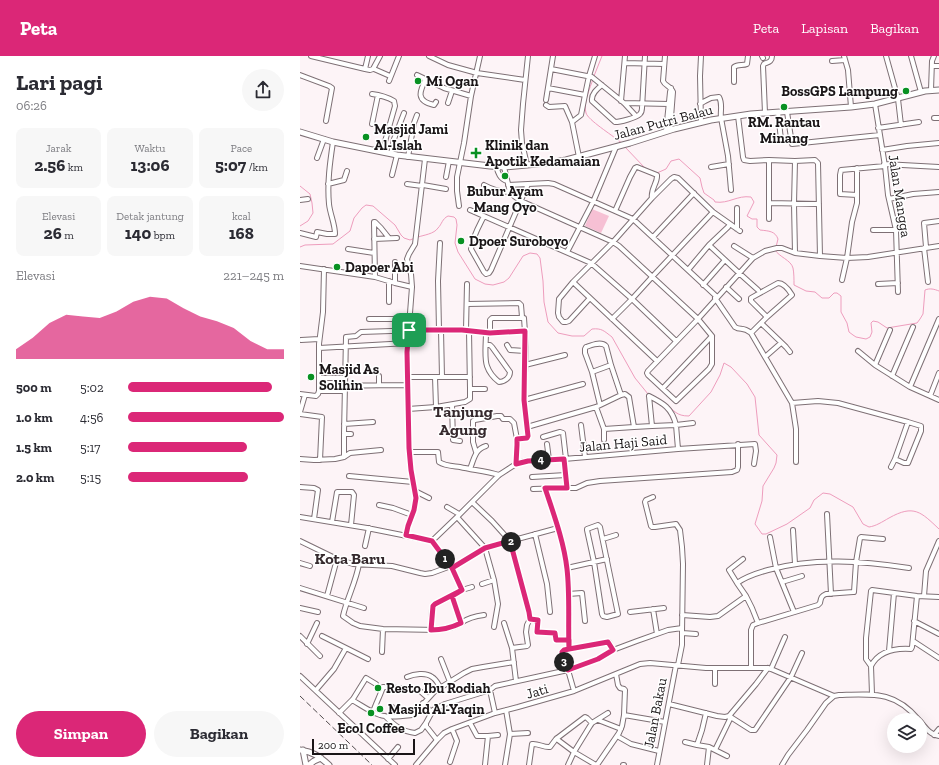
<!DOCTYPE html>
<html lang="id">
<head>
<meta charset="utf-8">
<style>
  body { margin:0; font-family:"Zilla Slab",serif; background:#f7f7f7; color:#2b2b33; height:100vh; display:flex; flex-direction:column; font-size:15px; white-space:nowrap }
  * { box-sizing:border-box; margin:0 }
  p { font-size:13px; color:#7c7c81 }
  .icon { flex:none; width:22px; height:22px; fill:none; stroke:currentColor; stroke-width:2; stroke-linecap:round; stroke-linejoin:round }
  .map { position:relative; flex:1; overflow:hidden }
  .drawer { display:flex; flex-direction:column; background:#fff; width:300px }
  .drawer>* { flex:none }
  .tools { position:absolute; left:587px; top:657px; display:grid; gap:8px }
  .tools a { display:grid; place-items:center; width:40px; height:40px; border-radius:50%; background:#fff; box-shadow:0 4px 16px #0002; font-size:20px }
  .scale { position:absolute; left:12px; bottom:10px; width:103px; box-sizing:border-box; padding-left:4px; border:2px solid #1a1517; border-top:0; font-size:11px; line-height:14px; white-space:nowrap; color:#1a1517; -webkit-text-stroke:3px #fff; paint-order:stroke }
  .pin { position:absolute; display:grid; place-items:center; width:34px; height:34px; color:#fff; margin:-17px; border-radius:8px; box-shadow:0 2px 6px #0006 }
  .km { position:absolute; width:20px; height:20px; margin:-10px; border-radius:50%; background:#222; color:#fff; font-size:11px; line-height:20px; text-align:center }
  .round { display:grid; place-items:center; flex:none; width:42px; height:42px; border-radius:21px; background:#f7f7f7 }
  .overview { display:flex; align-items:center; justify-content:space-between; height:68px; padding:0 16px }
  h1 { font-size:22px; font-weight:700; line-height:30px }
  .figures { display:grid; grid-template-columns:repeat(3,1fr); gap:6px; height:68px; padding:4px 16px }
  .figures div { display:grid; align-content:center; border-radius:8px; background:#f7f7f7; text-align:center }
  .figures b { font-size:17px; font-weight:700 }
  .figures small { font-size:11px; font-weight:400 }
  .figures p { font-size:11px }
  .chart { height:112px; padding:8px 16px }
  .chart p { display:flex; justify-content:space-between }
  .chart svg { width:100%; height:72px; margin-top:4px; fill:#db2777; opacity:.7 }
  .button { display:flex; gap:8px; margin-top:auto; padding:8px 16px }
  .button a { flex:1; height:46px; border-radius:24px; background:#db2777; color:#fff; font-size:16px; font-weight:700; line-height:46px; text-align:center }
  .button a+a { background:#f7f7f7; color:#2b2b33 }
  ul { padding:0 16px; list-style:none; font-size:13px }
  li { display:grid; grid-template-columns:64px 48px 1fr; align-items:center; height:30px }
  li i { height:10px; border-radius:5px; background:#db2777 }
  header { display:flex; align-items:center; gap:24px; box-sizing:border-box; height:56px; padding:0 20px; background:#db2777; color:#fff }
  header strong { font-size:19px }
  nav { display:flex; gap:22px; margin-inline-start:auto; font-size:14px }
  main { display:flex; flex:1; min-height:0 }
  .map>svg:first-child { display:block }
  .green { fill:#f6c0d4 }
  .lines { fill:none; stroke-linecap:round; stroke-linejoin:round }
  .stream { stroke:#ee9dbd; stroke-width:1 }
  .minor-casing { stroke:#7e7075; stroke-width:6 }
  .major-casing { stroke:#7e7075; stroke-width:7 }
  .minor { stroke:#fff; stroke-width:4 }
  .major { stroke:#fff; stroke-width:5 }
  .rail { stroke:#504a4c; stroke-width:1; stroke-dasharray:6 3; stroke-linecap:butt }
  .route-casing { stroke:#fff; stroke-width:8 }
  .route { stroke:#db2777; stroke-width:5 }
  .poi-dot { fill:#089122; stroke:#fff; stroke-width:1.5 }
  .labels { text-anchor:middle; stroke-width:3; stroke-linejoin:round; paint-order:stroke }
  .poi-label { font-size:14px; font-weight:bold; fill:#1a1517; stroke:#fff; text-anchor:start }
  .street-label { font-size:14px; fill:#1a1517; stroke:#fff }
  .quarter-label { font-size:16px; font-weight:bold; fill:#35292d; stroke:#fff }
</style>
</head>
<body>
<header>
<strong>Peta</strong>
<nav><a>Peta</a><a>Lapisan</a><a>Bagikan</a></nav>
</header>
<main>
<section class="drawer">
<div class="overview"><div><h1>Lari pagi</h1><p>06:26</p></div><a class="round"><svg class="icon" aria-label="share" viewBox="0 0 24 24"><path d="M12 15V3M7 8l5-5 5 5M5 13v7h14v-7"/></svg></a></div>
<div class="figures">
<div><p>Jarak</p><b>2.56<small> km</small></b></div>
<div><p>Waktu</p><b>13:06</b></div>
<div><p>Pace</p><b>5:07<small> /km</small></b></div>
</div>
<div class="figures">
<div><p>Elevasi</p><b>26<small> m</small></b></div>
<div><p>Detak jantung</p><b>140<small> bpm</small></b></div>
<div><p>kcal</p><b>168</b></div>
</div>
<div class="chart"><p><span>Elevasi</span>221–245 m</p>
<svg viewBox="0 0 160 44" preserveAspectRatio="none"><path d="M0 44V38L10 31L20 22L30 17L40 18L50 19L60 15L70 9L80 6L90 7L100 13L110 18L120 21L130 25L140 33L150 38L160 38V44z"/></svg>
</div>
<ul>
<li><b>500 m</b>5:02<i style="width:92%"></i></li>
<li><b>1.0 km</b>4:56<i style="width:100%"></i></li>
<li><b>1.5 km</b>5:17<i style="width:76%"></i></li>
<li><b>2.0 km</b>5:15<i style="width:77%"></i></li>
</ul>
<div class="button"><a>Simpan</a><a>Bagikan</a></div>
</section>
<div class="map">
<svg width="639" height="709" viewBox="0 0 639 709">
  <rect width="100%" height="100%" fill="#fdf4f7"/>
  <path class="green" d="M292 153 309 160 301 177 285 170Z"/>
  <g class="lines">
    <path class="stream" d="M294 20 302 0
      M293 23C290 32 283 47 286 57 288 64 312 79 319 85L322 87
      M325 91 344 111 347 113
      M357 117 366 113 371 105 379 103 400 122 402 131 404 137 414 144 415 146C429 148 437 139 451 141L454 146 447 160 452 163H457V171L460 174C469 175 475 175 478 183L476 191
      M0 130 10 138 12 147 13 157 8 165 0 170
      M118 181C124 179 134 178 138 172 142 168 142 163 148 160L154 161 156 163 157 169 155 187 158 196 175 223 185 228 193 229 204 226 209 222 223 200 230 197 237 198 240 202 243 225 244 246 248 266 258 277 272 280H284L292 273C302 272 304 275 312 281L335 322 348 338
      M0 191 5 189 33 188 50 175 54 162 62 152 66 149 73 150 95 169 101 179 104 182 110 184 115 182
      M475 194C479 201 491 204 493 212 494 217 494 223 494 229L506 235 515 236 522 242H529L534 237H537L541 240V256L547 267 549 276 553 279 556 281 566 283 570 281 572 276 571 267 573 265 578 266 587 272 617 267 620 263 623 258 625 234C630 232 634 233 639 235
      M365 347C375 355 376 360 389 360L411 336 420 319 424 307 431 311 447 328 455 341 459 379 477 399 476 407 474 412 463 430 462 445 455 468 462 478H466L487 468 510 452 514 444 523 437 530 438 553 451 563 468 569 471C576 470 582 466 589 462 614 448 621 456 639 473"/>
    <g class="minor-casing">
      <path id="minor" d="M11 0 65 13 68 0
        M129 0 148 9 177 17 225 24
        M365 0 363 25C365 30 371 30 373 36L370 74
        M462 0 463 2
        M544 0 548 14 551 51
        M586 0 598 43 601 69
        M611 0 621 36
        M532 5 545 4
        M325 7 364 8
        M632 10H639
        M65 13 70 14 73 13 80 0
        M74 13 90 20
        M251 13 292 21 324 47 336 60
        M0 19 29 30 32 32 26 65
        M117 19 144 32 171 40
        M126 23C119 36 116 45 134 49L136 46
        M89 25 99 0
        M434 26V11C438 8 443 10 447 8L448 0
        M302 29C297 33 291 38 292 45L315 66C320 66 336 62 340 58 342 56 342 55 342 52L345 0
        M248 32 285 39 281 59 272 66
        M631 34 632 5 634 0
        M72 38C80 39 87 41 94 45L95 50 82 96
        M285 39 289 20 295 0
        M246 44 253 0
        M321 45 325 0
        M148 47 152 35
        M324 47 369 48
        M400 48 405 45 411 42 419 41C423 48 420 55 421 62L428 100 431 134
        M575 48 585 110 588 139 596 174 598 236
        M246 49 249 51 265 50 272 66 279 101
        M478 56 481 84
        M487 56 492 88 580 79
        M465 57 463 10 464 8C468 6 472 6 472 0
        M438 60 443 101 444 104 450 105 469 104 495 105
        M634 62H639
        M401 66 400 20 401 0
        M72 68 78 39
        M578 72 619 66
        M366 75 370 36 371 32
        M582 94 607 90 639 87
        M91 98 94 83 104 57
        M108 101 114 67 117 59
        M17 102 24 83
        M469 104V147L519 148
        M584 108 639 111
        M227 109 222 87 221 74 223 48 228 0
        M196 110C198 117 200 123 207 125
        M204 111 210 136 214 140 221 145 313 186 319 190 398 263 412 280V308L409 313 376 345 348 319 347 317 348 315 398 263 453 202 465 195 477 192H482L495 197 520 200 547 202 568 201 639 190
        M411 111 429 108
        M92 119 97 99
        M146 121 149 105
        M28 128 44 124 47 115
        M107 128 122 130
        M123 129 146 133
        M184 129C193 134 200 136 210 136
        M208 129 248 127 254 128 333 163 417 241
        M557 139 540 138V119L541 114 585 110
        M589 143 613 138 639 136
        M0 144 8 143
        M159 150 157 135V121L164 87 171 40 180 0
        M170 154 291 207 332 243 376 285
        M315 155 330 121 335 112 337 111 357 119C358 127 350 133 352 142
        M184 160C179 170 172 182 171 193L184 216 186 218 189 217 191 214 228 128
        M469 163V147
        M430 168 440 175
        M437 173V152
        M573 174H596
        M0 177 16 181 17 176 27 178H35C35 168 30 158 29 148 27 127 30 106 33 86
        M353 181 394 137
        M74 183 97 182
        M409 189 439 217 458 234
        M434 190 453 202
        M626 191 624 167 639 165
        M624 192 628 226
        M48 193 74 197
        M267 196 293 146 316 91
        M495 197 494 148 495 105 515 104 518 107 520 200
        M0 210 75 221 95 227 112 231
        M75 221 74 166H75L81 172 89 182
        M542 224 547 202 552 166 557 147V112
        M89 225V246
        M273 226 357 305
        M95 227V206
        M578 228 598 227
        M403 229 425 204
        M426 231 439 243
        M290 242 269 265 266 266H263L259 261 258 257 259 243 273 226 313 186 352 142 371 123 374 121 378 122 413 156 430 168 428 171 409 189 388 214
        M415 242 435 271C441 275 442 270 451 277
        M167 248 219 247 221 249 222 261
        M467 261 451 245V242L478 227C484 227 489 234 492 239L467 261 451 277 492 347 518 345 538 347 608 366 621 370V375L608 407H604L595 403
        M69 263H110
        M312 263 332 243 352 221 413 156
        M461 267 486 291 490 296
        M139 274 138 225 140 187
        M141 274 142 321
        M166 274 167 228
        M190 277V264L192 262H224L226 291 224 344
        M1 284 19 283
        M186 289H190L192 291 210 316C210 322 204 326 199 326 194 322 189 316 187 310 184 302 186 286 186 277
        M207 289 210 294 225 295
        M19 292 108 287
        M558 295 575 309 610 331 639 344
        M465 301 481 287
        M225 309 265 299
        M575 309 590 274
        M292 316 311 309
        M79 320V329
        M592 320 613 271
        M108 321H170
        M135 321 136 351
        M19 322H44
        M44 330C66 329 86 329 108 329
        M610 331 639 263
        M363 332 412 280
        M170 333H185
        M19 335H44
        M0 338 16 340 18 338 19 335V288L23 256 24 213
        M349 340C363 347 372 352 376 369L352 370
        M630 340 639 317
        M492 347 496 373V406
        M152 349 153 384 160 385
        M300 349 292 316 285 297V293L286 291C292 289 301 285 306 290L311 309 321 339
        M108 353 136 351 165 346 170 343V333L169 275
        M0 356 5 339
        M0 358 22 361 20 404
        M44 368 73 366
        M281 369 285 401
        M227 371 296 351 321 339 325 338 329 341 334 371 304 373 296 351
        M334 371 352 370 349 340
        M304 373V384
        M44 378V401
        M51 378H45L44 377 46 281 56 280 61 276 91 275 163 274 190 277 225 275
        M243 381 260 376 263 377 266 403
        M247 388 249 404
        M378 393 376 369 393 367
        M110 396H138L139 406C145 410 153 410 160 411 173 414 186 415 199 419
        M176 396 173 386V365L175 364 197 360H201L203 363H210L214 367 217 383
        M0 403 14 404 35 403 44 401 50 397 81 394
        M216 408 217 389V383L227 382 228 380 224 344 283 328
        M591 411 595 403 608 366
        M170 413C174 403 175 393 186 390
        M49 420 113 426
        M232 421 266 419
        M0 431 14 432 18 434 14 463
        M245 432C254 459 264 486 267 513 270 539 268 567 269 593
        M267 432H276L287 427 300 425 432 416 437 414 438 411V388
        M233 433 267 432 264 403
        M115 435 129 442
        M353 441 346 444 345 446 351 470 352 471H355L376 468 380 474 382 491 383 508 382 577V589L378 609
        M172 446 192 465 210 485 229 556 230 563 227 569 226 576 228 589 227 590 212 592
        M79 449 93 452 112 459
        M147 451 159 458
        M527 458 531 538
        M0 461 67 472 132 485 157 461 199 419 216 408 224 405 237 404 264 403 378 393 455 388 456 395 454 408
        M157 461 185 492 194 524
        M32 466 37 436H52L54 439 51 469
        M298 469 300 471 318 558 307 561 303 560 302 558 294 506 287 474V473Z
        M493 474 495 508
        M235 478 247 528 250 556
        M106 479 108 470 114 454 116 442 111 414 109 392 107 296 112 231 111 218 107 203 109 198 115 188 125 103
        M470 481 476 512 494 556
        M303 483 316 479
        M0 485 37 503 53 508 92 510 120 517 125 518 132 517 151 510
        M132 485 152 512 162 534
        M65 490 69 472
        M0 507 10 510
        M59 508C56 526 47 542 43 560L53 567 60 570 83 573 138 574 153 571 161 567
        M152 512 185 492 258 472
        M267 512 307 503
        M482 526 502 520
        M437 527 429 514 443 503
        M182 528 194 524 198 548 194 571
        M0 532 64 552
        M268 538 282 537 285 565
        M27 540 37 503
        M152 540 161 567C168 562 175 560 184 559
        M446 540 452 552 458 567
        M617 540 612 591 611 593C596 592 579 595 571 610L566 603V582L571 535 572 534 617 540 639 541
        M624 540 626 515 639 485
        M0 552 18 556
        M353 553 357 578
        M330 556 364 552
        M382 559 410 561 418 560 446 540 437 527C447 520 457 517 468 514 514 501 563 505 609 512
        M230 563 238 564 237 576 255 577 256 584H269
        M614 565 639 578
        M204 567 212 592 216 625
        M131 574 132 553 133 550 135 548 162 534 172 531
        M382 577 396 578
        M0 580 20 600
        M613 585 639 602
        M7 588 17 567
        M46 592 68 603
        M589 595 594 537
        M82 596 83 573
        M141 603 150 626
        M571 610 572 638
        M451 612V574L453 569 458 567 518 549 520 547C521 542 521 540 526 538L553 536H554L556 506 560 482 561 481 583 483
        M471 613 485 581
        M316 618 318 629 320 632 324 633 325 634 324 659
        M0 620 95 709
        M107 621C114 618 126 616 132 621 136 623 138 628 140 631
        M415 628V612
        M16 634 34 613 46 592 22 580
        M190 634 195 657
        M274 635 268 614 265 611 262 595 265 594 287 590 306 586H309L313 594
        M52 644C61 649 70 656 80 659 88 662 103 660 112 659L114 658 135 635 164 617 172 613 183 611 214 606
        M123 647 132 657
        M369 648 417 660 425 661 429 660 456 628 468 612
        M92 651V660
        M73 656C76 647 80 640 83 631L111 633 120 635 128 642
        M39 657 53 643 66 622 76 628
        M406 657 402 674 397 689 409 691 427 700
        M85 660C95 670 101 675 115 677L121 674 126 667
        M429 660 451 674H455L491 621 502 597
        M298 664 321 673
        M620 665C625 671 630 679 639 680
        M170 667 177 680H188L198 679
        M210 678 228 677
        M634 679 639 673
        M317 680 331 688 359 695
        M257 682 258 684 274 696 296 709
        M137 684 126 670V667L133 654 145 648 190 634 195 630 268 614 298 603 313 594 337 585 368 574 382 572
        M385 686 397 689
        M415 694 431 661
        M88 703 98 691
        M150 706 157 685 152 673
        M116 709 137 684 144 677 152 673 195 657 218 651 274 635 340 608 350 607 406 612H468L471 613 534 640
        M185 709 188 680
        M205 709 210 678 206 654
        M229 709 232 688C238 687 244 692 250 691L256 683 285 661 287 662 292 667
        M268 709 274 696 290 670 292 667 308 657
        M297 709 319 677 322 670 324 659 365 666
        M323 709H324
        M357 709 376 609
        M407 709 409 691
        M482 709 488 699 507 674 526 647 534 640 539 639C574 638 595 635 619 664"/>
    </g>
    <g class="major-casing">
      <path id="major" d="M0 76 33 86 97 99 190 110 204 111 227 109 254 106 266 104 330 87 374 73 411 64 451 58 551 51 575 48 625 35 639 34
        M0 694C13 696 19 700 29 709
        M3 694 6 709
        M9 709 14 705 21 702"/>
    </g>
    <use href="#minor" class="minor"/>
    <use href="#major" class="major"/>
    <path class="rail" d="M0 640 72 709"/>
  </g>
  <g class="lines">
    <g class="route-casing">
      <path id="route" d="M109 274 107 296 109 392 111 414 116 442 114 454 108 470 106 479 132 485 152 512 162 534 135 548 133 550 131 574C142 574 151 572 161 567L152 540 162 534 152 512 185 492 210 485 229 556 230 563 238 564 237 576 255 577 256 584H269V593L308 586 313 594 298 603 268 614 265 611 262 596 264 594 269 593C268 567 270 539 267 513 264 486 254 459 245 432H267L264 403 228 405 216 408 217 389V383L227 382 228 380 224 344 225 275 190 277 162 274H109"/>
    </g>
    <use href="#route" class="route"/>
  </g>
  <g class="poi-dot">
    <circle cx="118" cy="25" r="4"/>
    <circle cx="606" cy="35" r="4"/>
    <circle cx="484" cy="51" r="4"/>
    <circle cx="66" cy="81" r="4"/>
    <path d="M174 91h4v4h4v4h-4v4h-4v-4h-4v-4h4z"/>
    <circle cx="205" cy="120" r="4"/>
    <circle cx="161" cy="185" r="4"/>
    <circle cx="37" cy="211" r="4"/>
    <circle cx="11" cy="321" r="4"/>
    <circle cx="78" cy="632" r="4"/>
    <circle cx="80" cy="653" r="4"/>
    <circle cx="71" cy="657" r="4"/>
  </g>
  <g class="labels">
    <g class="poi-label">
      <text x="126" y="30">Mi Ogan</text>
      <text x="598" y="40" text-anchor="end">BossGPS Lampung</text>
      <text x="484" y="71" text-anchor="middle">RM. Rantau<tspan x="484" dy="16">Minang</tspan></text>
      <text x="74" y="78">Masjid Jami<tspan x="74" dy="16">Al-Islah</tspan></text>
      <text x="185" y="94">Klinik dan<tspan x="185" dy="16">Apotik Kedamaian</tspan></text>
      <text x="205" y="140" text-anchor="middle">Bubur Ayam<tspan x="205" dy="16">Mang Oyo</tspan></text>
      <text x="169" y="190">Dpoer Suroboyo</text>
      <text x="45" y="216">Dapoer Abi</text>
      <text x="19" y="318">Masjid As<tspan x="19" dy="16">Solihin</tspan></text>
      <text x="86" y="637">Resto Ibu Rodiah</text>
      <text x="88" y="658">Masjid Al-Yaqin</text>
      <text x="71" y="677" text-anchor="middle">Ecol Coffee</text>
    </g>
    <g class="street-label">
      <text transform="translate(363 66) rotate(-15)" y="5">Jalan Putri Balau</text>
      <text transform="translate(600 140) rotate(81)" y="5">Jalan Mangga</text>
      <text transform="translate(323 387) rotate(-5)" y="5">Jalan Haji Said</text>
      <text transform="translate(237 635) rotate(-16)" y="5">Jati</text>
      <text transform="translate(355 657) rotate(-79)" y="5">Jalan Bakau</text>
    </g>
    <g class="quarter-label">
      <text x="163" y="361">Tanjung<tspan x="163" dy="18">Agung</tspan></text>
      <text x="50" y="508">Kota Baru</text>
    </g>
  </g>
</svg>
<div class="tools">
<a><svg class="icon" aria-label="layers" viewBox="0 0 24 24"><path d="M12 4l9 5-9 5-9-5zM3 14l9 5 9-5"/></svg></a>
</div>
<div class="scale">200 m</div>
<div class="pin" style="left:109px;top:274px;background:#1e9e55"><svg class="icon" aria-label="arrive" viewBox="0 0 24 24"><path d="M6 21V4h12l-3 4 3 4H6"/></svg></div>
<b class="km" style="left:145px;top:503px">1</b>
<b class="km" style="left:211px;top:486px">2</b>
<b class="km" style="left:264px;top:606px">3</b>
<b class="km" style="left:241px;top:404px">4</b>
</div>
</main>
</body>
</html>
